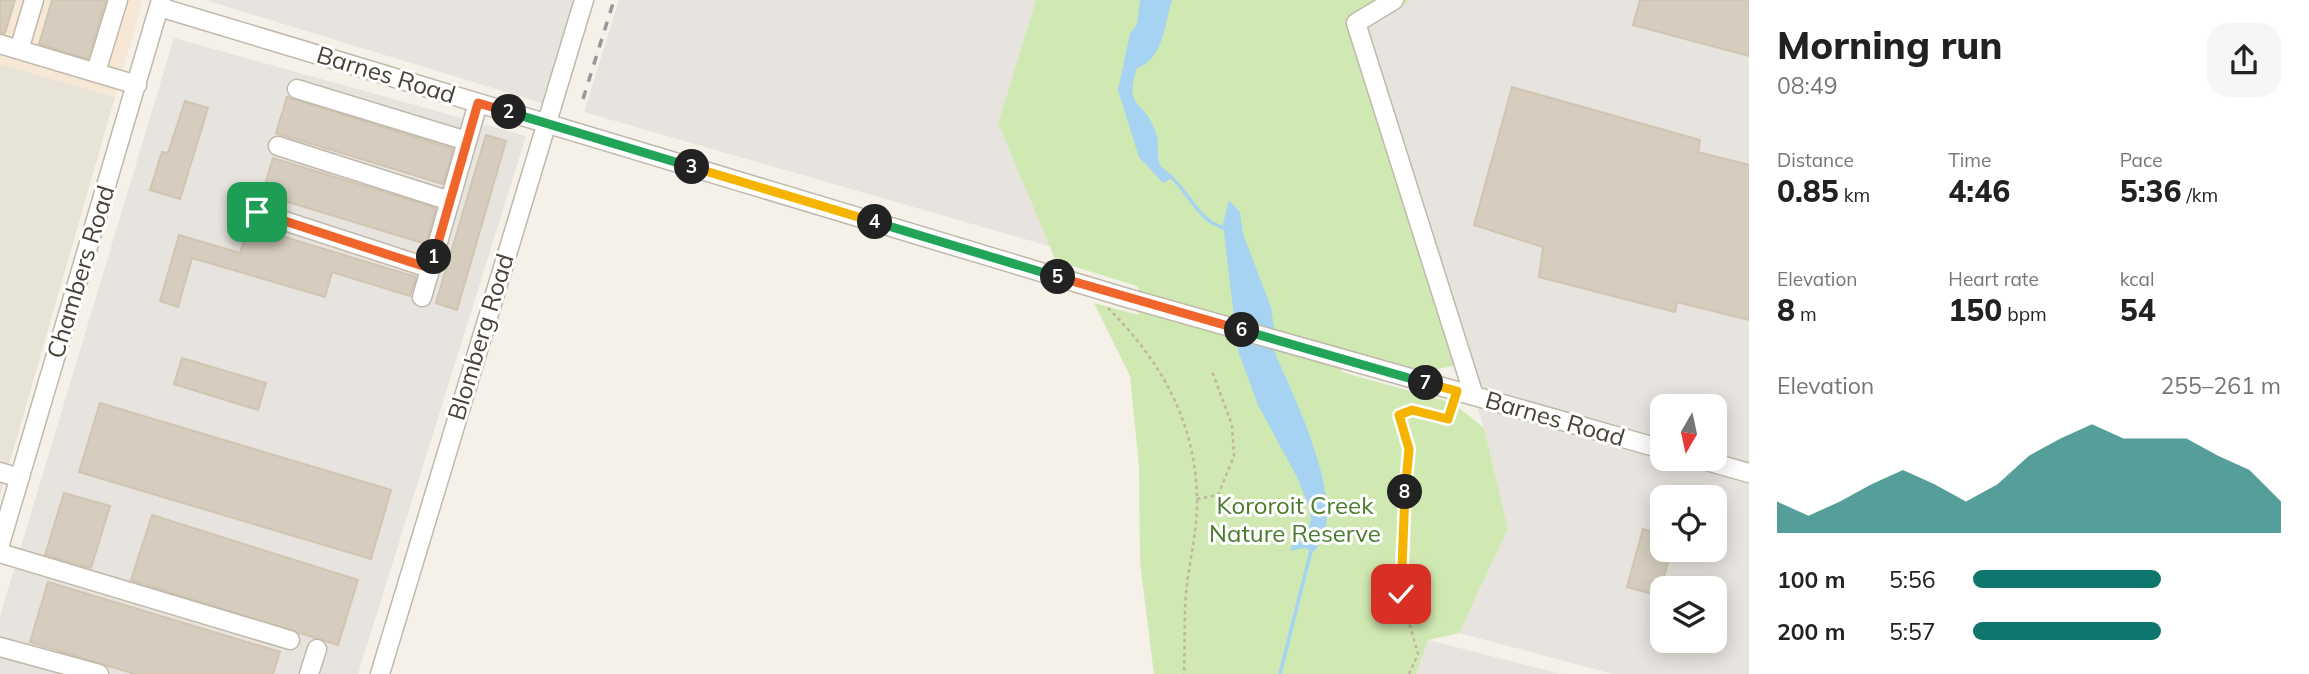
<!DOCTYPE html>
<html lang="en">
<head>
<meta charset="utf-8">
<style>
  body { margin:0; font-family:Mulish,sans-serif; background:#f6f6f6; color:#222; height:100vh; display:flex; flex-direction:column; font-size:26px; white-space:nowrap }
  * { box-sizing:border-box; margin:0 }
  p { font-size:23px; color:#767676 }
  .icon { flex:none; width:38px; height:38px; fill:none; stroke:currentColor; stroke-width:2; stroke-linecap:round; stroke-linejoin:round }
  .map { position:relative; flex:1; overflow:hidden }
  .sheet { display:flex; flex-direction:column; background:#fff; width:560px }
  .sheet>* { flex:none }
  .needle { width:46px; rotate:189deg }
  .tools { position:absolute; left:1650px; top:394px; display:grid; gap:14px }
  .tools a { display:grid; place-items:center; width:77px; height:77px; border-radius:14px; background:#fff; box-shadow:0 4px 18px #0003; font-size:35px }
  .pin { position:absolute; display:grid; place-items:center; width:60px; height:60px; color:#fff; margin:-30px; border-radius:14px; box-shadow:0 4px 10px #0006 }
  .km { position:absolute; width:35px; height:35px; margin:-18px; border-radius:50%; background:#222; color:#fff; font-size:19px; line-height:35px; text-align:center }
  .round { display:grid; place-items:center; flex:none; width:74px; height:74px; border-radius:21px; background:#f6f6f6 }
  .head { display:flex; align-items:center; justify-content:space-between; height:119px; padding:0 28px }
  h1 { font-size:38px; font-weight:800; line-height:52px }
  .stats { display:grid; grid-template-columns:repeat(3,1fr); gap:10px; height:119px; padding:7px 28px }
  .stats div { display:grid; align-content:center }
  .stats b { font-size:30px; font-weight:800 }
  .stats small { font-size:19px; font-weight:400 }
  .stats p { font-size:19px }
  .chart { height:196px; padding:14px 28px }
  .chart p { display:flex; justify-content:space-between }
  .chart svg { width:100%; height:126px; margin-top:7px; fill:#0f766e; opacity:.7 }
  ul { padding:0 28px; list-style:none; font-size:23px }
  li { display:grid; grid-template-columns:112px 84px 1fr; align-items:center; height:52px }
  li i { height:18px; border-radius:9px; background:#0f766e }
  main { display:flex; flex:1; min-height:0 }
  .map>svg:first-child { display:block }
  .residential { fill:#e8e3d7 }
  .commercial { fill:#f6e8d5 }
  .industrial { fill:#e7e3de; fill-rule:evenodd }
  .green { fill:#d0e9b2 }
  .water { fill:#a6d3f1 }
  .lines { fill:none; stroke-linecap:round; stroke-linejoin:round }
  .stream { stroke:#a6d3f1; stroke-width:3.5 }
  .building { fill:#d6cdbe; stroke:#d1c5b1; stroke-width:2 }
  .minor-casing { stroke:#c0b9ab; stroke-width:21 }
  .path { stroke:#c2b59d; stroke-width:2.5; stroke-dasharray:3.5 3.5; stroke-linecap:butt }
  .minor { stroke:#fff; stroke-width:18 }
  .rail { stroke:#989898; stroke-width:3.5; stroke-dasharray:9 9; stroke-linecap:butt }
  .split-1-casing { stroke:#fff; stroke-width:14 }
  .split-2-casing { stroke:#fff; stroke-width:14 }
  .split-3-casing { stroke:#fff; stroke-width:14 }
  .split-4-casing { stroke:#fff; stroke-width:14 }
  .split-5-casing { stroke:#fff; stroke-width:14 }
  .split-6-casing { stroke:#fff; stroke-width:14 }
  .split-7-casing { stroke:#fff; stroke-width:14 }
  .split-8-casing { stroke:#fff; stroke-width:14 }
  .split-9-casing { stroke:#fff; stroke-width:14 }
  .split-1 { stroke:#f0652b; stroke-width:9 }
  .split-2 { stroke:#f0652b; stroke-width:9 }
  .split-3 { stroke:#22a559; stroke-width:9 }
  .split-4 { stroke:#f5b400; stroke-width:9 }
  .split-5 { stroke:#22a559; stroke-width:9 }
  .split-6 { stroke:#f0652b; stroke-width:9 }
  .split-7 { stroke:#22a559; stroke-width:9 }
  .split-8 { stroke:#f5b400; stroke-width:9 }
  .split-9 { stroke:#f5b400; stroke-width:9 }
  .labels { text-anchor:middle; stroke-width:6; stroke-linejoin:round; paint-order:stroke }
  .street-label { font-size:24px; fill:#484237; stroke:#fff }
  .park-label { font-size:24px; fill:#497b2a; stroke:#fff }
</style>
</head>
<body>
<main>
<div class="map">
<svg width="1749" height="674" viewBox="0 0 1749 674">
  <rect width="100%" height="100%" fill="#f5f1e9"/>
  <path class="residential" d="M0 64 115 97 0 496Z"/>
  <path class="commercial" d="M0 0H141L140 11 115 97 0 64Z"/>
  <path class="industrial" d="M205 0H589L558 108Z
    M619 0H1036L998 123 1052 247 584 112Z
    M1411 0H1749V674H1613L1459 633 1508 529 1484 428 1359 32ZM1662 406H1715V458H1662ZM1662 497H1715V550H1662ZM1662 588H1715V640H1662Z
    M174 38 526 136 358 674H0V616Z
    M1428 640 1561 674H1416Z"/>
  <path class="green" d="M1036 0H1411L1359 32 1464 364 1422 372 1336 349 1342 372 1453 403 1484 428 1508 529 1459 633 1428 640 1416 674H1154L1140 562 1139 467 1130 376 1094 303 1139 315 1133 290H1139L1137 286 1056 261 998 123Z"/>
  <path class="water" d="M1140 0H1172C1165 22 1163 60 1137 68 1123 111 1145 98 1156 133 1160 144 1156 155 1160 166L1174 177 1163 183 1139 157 1118 90 1130 34 1137 24Z
    M1229 200 1240 212 1243 234 1271 307 1274 328 1271 343C1288 387 1356 512 1313 552L1305 548 1290 551 1292 544 1305 539 1311 520 1310 509 1297 477 1258 405 1238 351 1223 224Z"/>
  <g class="lines">
    <path class="stream" d="M1169 175C1191 194 1198 223 1228 229
      M1280 674 1312 547"/>
  </g>
  <path class="building" d="M0 0H15L5 33H0Z
    M52 0H106L88 59 39 44Z
    M1640 0H1749V56L1633 25Z
    M1512 87 1700 140 1698 152 1749 165V320L1677 302 1675 312 1539 277 1543 247 1474 225Z
    M287 97 453 149 443 184 276 133Z
    M185 101 208 108 180 199 150 190 162 152 168 153Z
    M486 135 506 141 457 310 436 303Z
    M273 158 436 208 426 244 262 194Z
    M249 226 416 277 410 296 332 272 325 297 192 258 178 307 160 301 179 235 240 253Z
    M182 358 266 383 258 410 174 384Z
    M100 403 391 490 371 559 79 472Z
    M64 493 110 506 91 568 45 555Z
    M152 515 358 580 338 645 131 580Z
    M1643 529 1662 534V550H1671L1659 596 1627 587Z
    M48 582 280 652 273 674H135L30 642Z"/>
  <g class="lines">
    <g class="minor-casing">
      <path id="minor" d="M1394 0 1356 23 1474 396
        M159 7 1124 297 1662 449
        M0 44 137 85
        M19 50 34 0
        M96 72 118 0
        M297 89 467 141
        M278 146 450 201
        M257 212 423 266 432 263 478 103
        M422 297 432 263
        M1696 458 1749 473
        M0 472 20 478
        M0 544 161 0
        M0 553 290 640
        M0 647 99 674
        M309 674 317 649
        M380 674 584 0"/>
    </g>
    <path class="path" d="M1108 308C1161 361 1195 421 1197 497 1198 529 1189 562 1186 593 1184 620 1185 647 1184 674
      M1197 499 1218 495 1234 456 1232 425 1212 371
      M1409 674 1418 654 1401 594 1409 449 1399 415 1412 410 1448 419 1452 407"/>
    <use href="#minor" class="minor"/>
    <path class="rail" d="M583 99 614 0"/>
  </g>
  <g class="lines">
    <g class="split-1-casing">
      <path id="split-1" d="M257 212 423 266 432 263 434 257"/>
    </g>
    <g class="split-2-casing">
      <path id="split-2" d="M434 257 478 103 509 112"/>
    </g>
    <g class="split-3-casing">
      <path id="split-3" d="M509 112 692 167"/>
    </g>
    <g class="split-4-casing">
      <path id="split-4" d="M692 167 875 222"/>
    </g>
    <g class="split-5-casing">
      <path id="split-5" d="M875 222 1058 277"/>
    </g>
    <g class="split-6-casing">
      <path id="split-6" d="M1058 277 1242 330"/>
    </g>
    <g class="split-7-casing">
      <path id="split-7" d="M1242 330 1426 383"/>
    </g>
    <g class="split-8-casing">
      <path id="split-8" d="M1405 492 1409 449 1399 415 1412 410 1448 419 1457 391 1426 383"/>
    </g>
    <g class="split-9-casing">
      <path id="split-9" d="M1401 594 1405 492"/>
    </g>
    <use href="#split-1" class="split-1"/>
    <use href="#split-2" class="split-2"/>
    <use href="#split-3" class="split-3"/>
    <use href="#split-4" class="split-4"/>
    <use href="#split-5" class="split-5"/>
    <use href="#split-6" class="split-6"/>
    <use href="#split-7" class="split-7"/>
    <use href="#split-8" class="split-8"/>
    <use href="#split-9" class="split-9"/>
  </g>
  <g class="labels">
    <g class="street-label">
      <text transform="translate(386 75) rotate(17)" y="8">Barnes Road</text>
      <text transform="translate(81 272) rotate(-73)" y="8">Chambers Road</text>
      <text transform="translate(481 337) rotate(-73)" y="8">Blomberg Road</text>
      <text transform="translate(1555 419) rotate(16)" y="8">Barnes Road</text>
    </g>
    <g class="park-label">
      <text x="1295" y="514">Kororoit Creek<tspan x="1295" dy="28">Nature Reserve</tspan></text>
    </g>
  </g>
</svg>
<div class="tools">
<a><svg class="needle" viewBox="-14 -14 28 28"><path d="M0-13l5 13h-10z" fill="#e53935"/><path d="M0 13l5-13h-10z" fill="#767676"/></svg></a>
<a><svg class="icon" aria-label="locate" viewBox="0 0 24 24"><circle cx="12" cy="12" r="6"/><path d="M12 2v4M12 18v4M2 12h4M18 12h4"/></svg></a>
<a><svg class="icon" aria-label="layers" viewBox="0 0 24 24"><path d="M12 4l9 5-9 5-9-5zM3 14l9 5 9-5"/></svg></a>
</div>
<div class="pin" style="left:257px;top:212px;background:#1e9e55"><svg class="icon" aria-label="arrive" viewBox="0 0 24 24"><path d="M6 21V4h12l-3 4 3 4H6"/></svg></div>
<div class="pin" style="left:1401px;top:594px;background:#d93025"><svg class="icon" aria-label="check" viewBox="0 0 24 24"><path d="M5 12l5 5 9-10"/></svg></div>
<b class="km" style="left:434px;top:257px">1</b>
<b class="km" style="left:509px;top:112px">2</b>
<b class="km" style="left:692px;top:167px">3</b>
<b class="km" style="left:875px;top:222px">4</b>
<b class="km" style="left:1058px;top:277px">5</b>
<b class="km" style="left:1242px;top:330px">6</b>
<b class="km" style="left:1426px;top:383px">7</b>
<b class="km" style="left:1405px;top:492px">8</b>
</div>
<section class="sheet">
<div class="head"><div><h1>Morning run</h1><p>08:49</p></div><a class="round"><svg class="icon" aria-label="share" viewBox="0 0 24 24"><path d="M12 15V3M7 8l5-5 5 5M5 13v7h14v-7"/></svg></a></div>
<div class="stats">
<div><p>Distance</p><b>0.85<small> km</small></b></div>
<div><p>Time</p><b>4:46</b></div>
<div><p>Pace</p><b>5:36<small> /km</small></b></div>
</div>
<div class="stats">
<div><p>Elevation</p><b>8<small> m</small></b></div>
<div><p>Heart rate</p><b>150<small> bpm</small></b></div>
<div><p>kcal</p><b>54</b></div>
</div>
<div class="chart"><p><span>Elevation</span>255–261 m</p>
<svg viewBox="0 0 160 44" preserveAspectRatio="none"><path d="M0 44V33L10 38L20 33L30 27L40 22L50 27L60 33L70 27L80 17L90 11L100 6L110 11L120 11L130 11L140 17L150 22L160 33V44z"/></svg>
</div>
<ul>
<li><b>100 m</b>5:56<i style="width:61%"></i></li>
<li><b>200 m</b>5:57<i style="width:61%"></i></li>
</ul>
</section>
</main>
</body>
</html>
